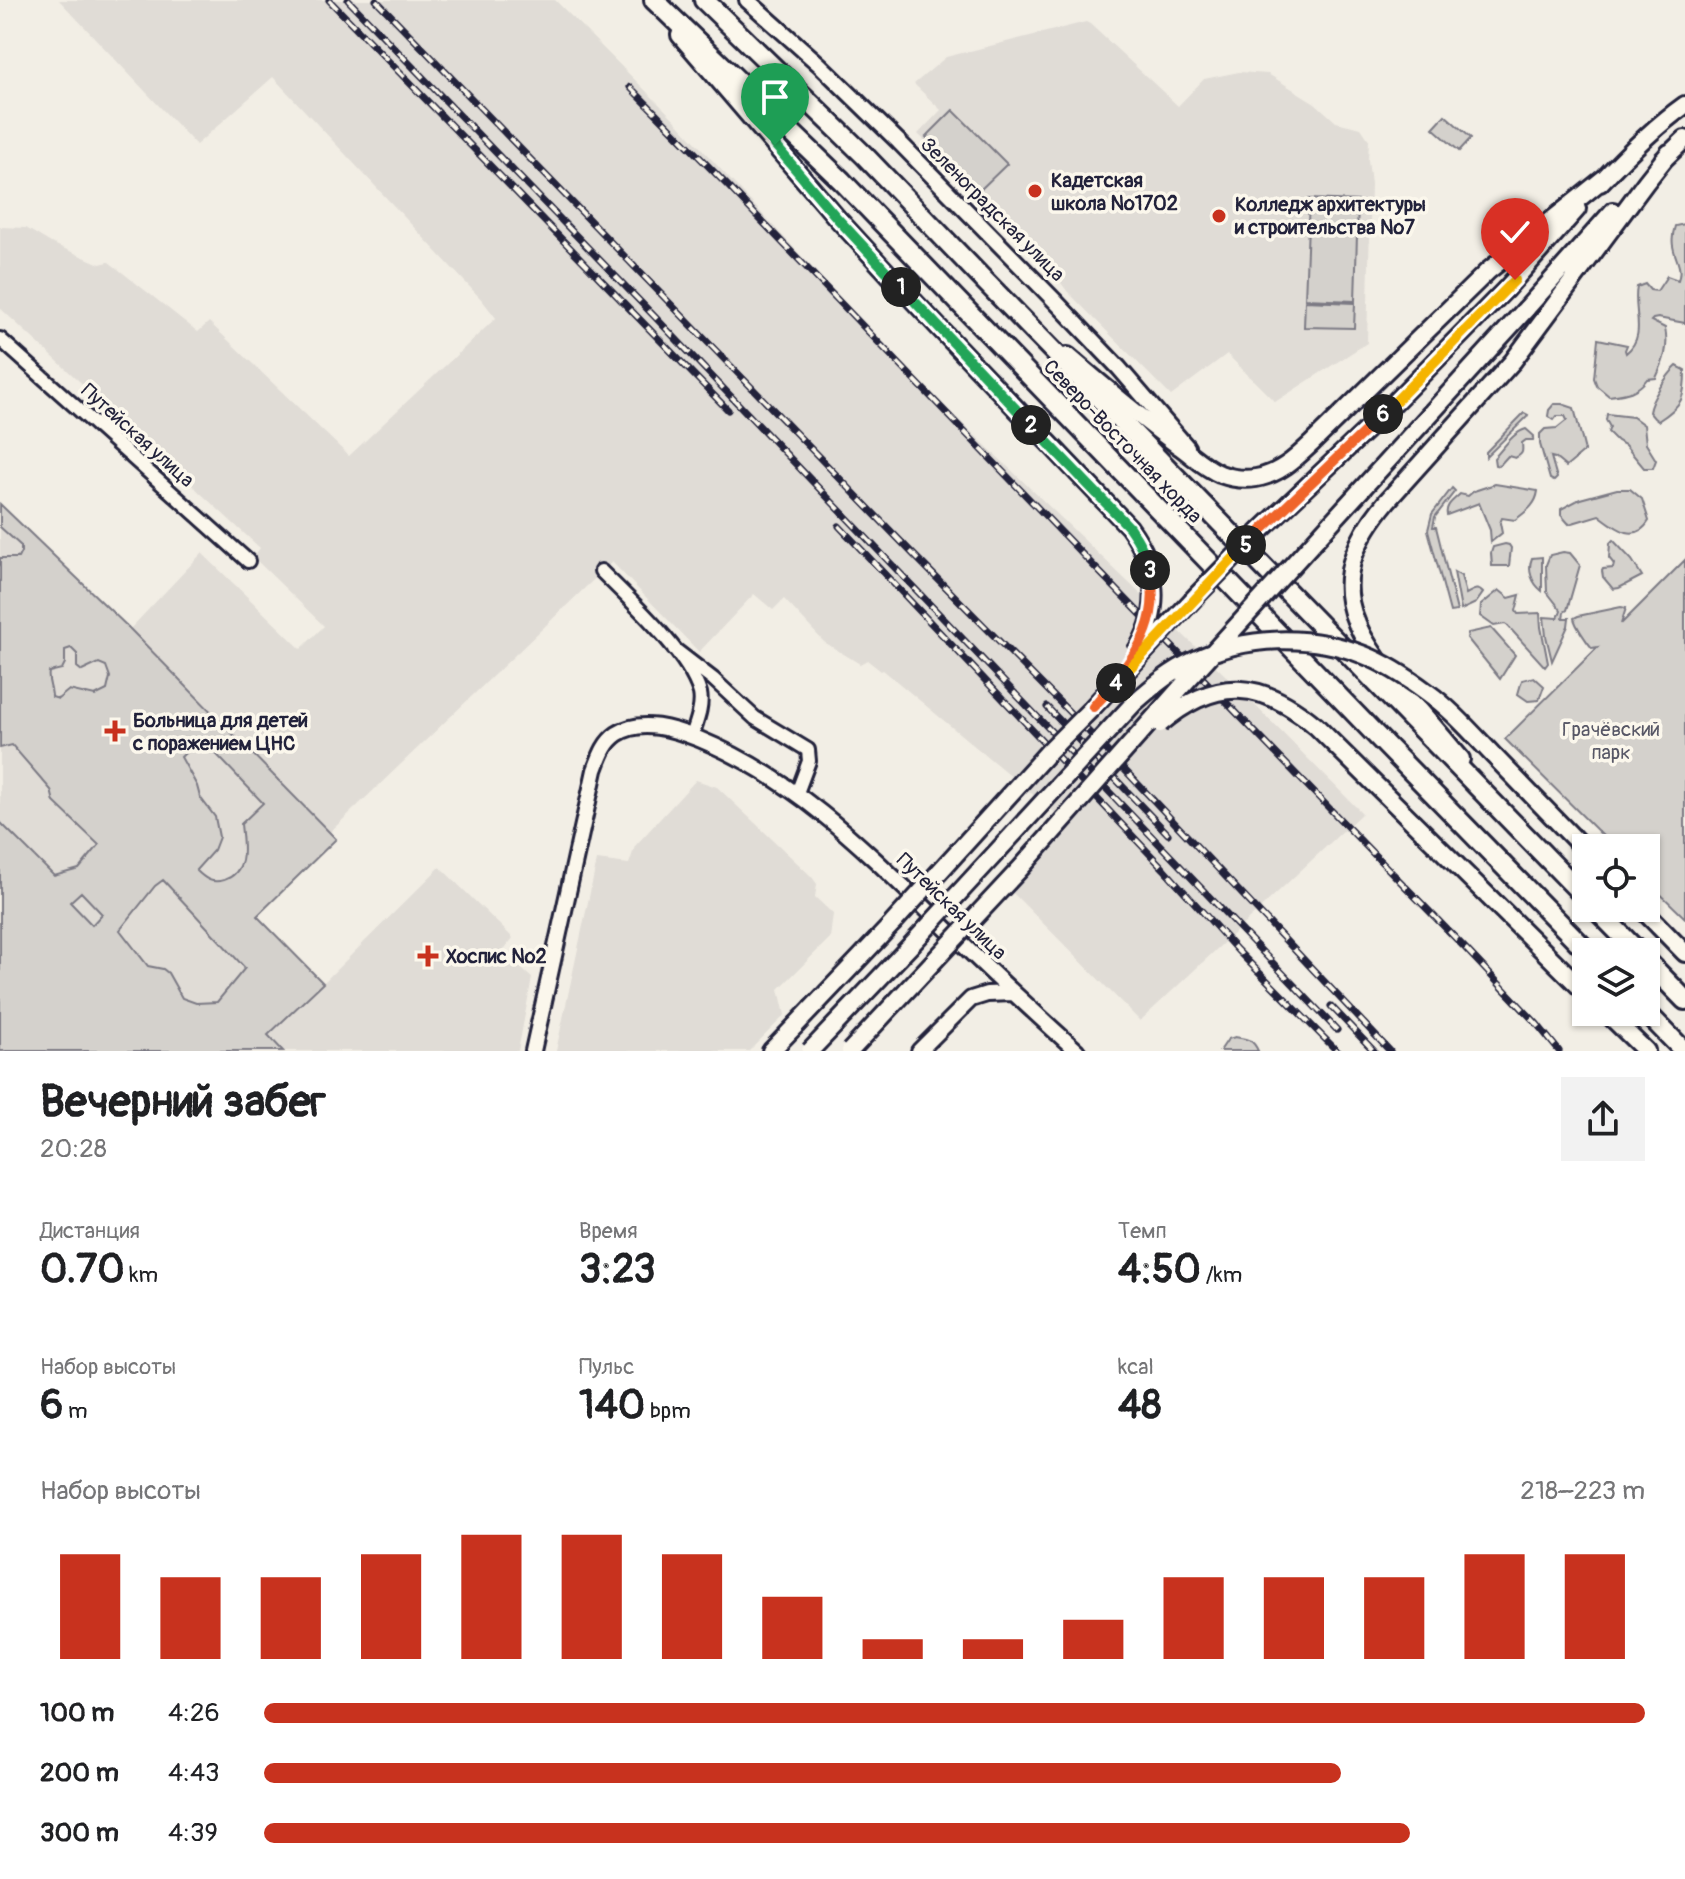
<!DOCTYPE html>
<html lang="ru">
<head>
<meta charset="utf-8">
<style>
  body { margin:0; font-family:Pangolin,sans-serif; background:#f2f2f2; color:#202124; height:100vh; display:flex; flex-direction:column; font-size:30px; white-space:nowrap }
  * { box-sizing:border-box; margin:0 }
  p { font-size:26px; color:#757577 }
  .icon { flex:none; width:44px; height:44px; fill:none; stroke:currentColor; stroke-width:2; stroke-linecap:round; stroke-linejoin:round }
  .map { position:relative; height:1051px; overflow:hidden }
  .drawer { display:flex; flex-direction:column; background:#fff; flex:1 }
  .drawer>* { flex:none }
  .fabs { position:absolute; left:1572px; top:834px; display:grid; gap:16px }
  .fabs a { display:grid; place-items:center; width:88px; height:88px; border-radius:0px; background:#fff; box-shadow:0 2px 6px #0004; font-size:40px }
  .pin { position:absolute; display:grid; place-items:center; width:68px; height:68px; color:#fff; margin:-82px -34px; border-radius:50% 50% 50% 0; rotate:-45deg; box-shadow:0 0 8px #0007 }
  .pin .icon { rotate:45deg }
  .km { position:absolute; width:40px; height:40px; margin:-20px; border-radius:50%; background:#222; color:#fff; font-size:22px; line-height:40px; text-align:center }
  .round { display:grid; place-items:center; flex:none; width:84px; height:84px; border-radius:0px; background:#f2f2f2 }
  .headline { display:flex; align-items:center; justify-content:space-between; height:136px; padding:0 40px }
  h1 { font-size:44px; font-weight:700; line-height:60px }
  .figures { display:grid; grid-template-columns:repeat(3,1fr); gap:12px; height:136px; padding:8px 40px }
  .figures div { display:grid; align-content:center }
  .figures b { font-size:40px; font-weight:700 }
  .figures small { font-size:22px; font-weight:400 }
  .figures p { font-size:22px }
  .chart { height:224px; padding:16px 40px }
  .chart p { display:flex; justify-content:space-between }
  .chart svg { width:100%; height:144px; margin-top:8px; stroke:#c8321e; stroke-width:6 }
  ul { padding:0 40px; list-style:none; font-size:26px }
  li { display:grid; grid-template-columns:128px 96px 1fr; align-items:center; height:60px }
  li i { height:20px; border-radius:10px; background:#c8321e }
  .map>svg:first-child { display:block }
  .built { fill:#e0dcd6 }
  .green { fill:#d4d1cc; stroke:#7b7a84; stroke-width:2; fill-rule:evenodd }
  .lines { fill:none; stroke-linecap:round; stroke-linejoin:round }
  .minor-casing { stroke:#22223b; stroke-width:18 }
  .tertiary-casing { stroke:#22223b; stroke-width:20 }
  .secondary-casing { stroke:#22223b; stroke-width:22 }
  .primary-casing { stroke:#22223b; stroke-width:24 }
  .minor { stroke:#fbf7ec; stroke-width:12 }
  .tertiary { stroke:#fbf7ec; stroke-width:14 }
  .secondary { stroke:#fbf7ec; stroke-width:16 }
  .primary { stroke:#fbf7ec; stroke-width:18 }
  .rail-casing { stroke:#22223b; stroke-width:7 }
  .rail { stroke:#fbf7ec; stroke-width:4; stroke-dasharray:12; stroke-linecap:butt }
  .secondary-bridge-casing { stroke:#22223b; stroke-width:22; stroke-linecap:butt }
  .secondary-bridge { stroke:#fbf7ec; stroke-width:16 }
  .split-1-casing { stroke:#fff; stroke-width:16 }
  .split-2-casing { stroke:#fff; stroke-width:16 }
  .split-3-casing { stroke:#fff; stroke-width:16 }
  .split-4-casing { stroke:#fff; stroke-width:16 }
  .split-5-casing { stroke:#fff; stroke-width:16 }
  .split-6-casing { stroke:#fff; stroke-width:16 }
  .split-7-casing { stroke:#fff; stroke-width:16 }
  .split-1 { stroke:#22a559; stroke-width:10 }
  .split-2 { stroke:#22a559; stroke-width:10 }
  .split-3 { stroke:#22a559; stroke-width:10 }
  .split-4 { stroke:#f0652b; stroke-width:10 }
  .split-5 { stroke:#f5b400; stroke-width:10 }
  .split-6 { stroke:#f0652b; stroke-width:10 }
  .split-7 { stroke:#f5b400; stroke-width:10 }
  .poi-dot { fill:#c8321e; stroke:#fbf7ec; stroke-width:3 }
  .labels { text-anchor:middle; stroke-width:7; stroke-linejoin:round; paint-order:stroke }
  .poi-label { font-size:20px; font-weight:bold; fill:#22223b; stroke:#fbf7ec; text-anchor:start }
  .street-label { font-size:20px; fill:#22223b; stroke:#fbf7ec }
  .park-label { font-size:20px; fill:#575766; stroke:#fbf7ec }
</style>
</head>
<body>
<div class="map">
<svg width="1685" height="1051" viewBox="0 0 1685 1051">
  <rect width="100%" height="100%" fill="#f2eee5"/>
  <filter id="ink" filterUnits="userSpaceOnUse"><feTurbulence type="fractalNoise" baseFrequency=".0125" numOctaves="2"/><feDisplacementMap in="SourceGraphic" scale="16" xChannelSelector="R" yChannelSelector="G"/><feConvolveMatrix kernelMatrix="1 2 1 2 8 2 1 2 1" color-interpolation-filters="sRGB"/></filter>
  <g filter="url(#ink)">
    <path class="built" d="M59 0H555L674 119 910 373 1224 674 1362 813 1140 1021 1005 885 1066 822 883 670 881 671 867 660 860 664 824 642 784 599 773 610 754 594 699 652 612 562 330 832 336 839 257 916 323 983 440 867 513 938 502 952 532 978 518 1051H0V504L130 629 202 553 301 649 324 626 253 557 260 548 0 308V227L26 228 51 243 100 264 109 262 198 332 209 322 349 456 496 318 482 300 273 77 196 145Z
      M1086 22 1090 24 1178 106 1204 79 1239 72 1268 74 1315 103 1336 122 1361 128 1369 140 1368 160 1371 184 1367 343 1275 402 1227 354 1171 396 1067 291 1035 248 918 134 941 110 914 84 946 57Z
      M696 780 717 787 812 877 817 884 815 897 833 914 830 938 779 989 785 1015 749 1051H556L597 860 629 864 635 846Z"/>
    <path class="green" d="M953 110 1007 164 979 191 926 137Z
      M1445 115 1471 138 1459 151 1433 128Z
      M1309 199 1358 201 1355 301 1305 299Z
      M1685 224V323L1658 318 1653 319 1651 321 1665 328C1669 347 1664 361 1656 378L1647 379C1637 393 1625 394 1609 396L1597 386 1594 378 1598 339 1627 345 1625 350 1626 353C1648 335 1632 310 1637 287L1645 284 1650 290 1657 291 1667 276 1678 280C1685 262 1666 253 1675 226Z
      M1305 301 1355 303 1354 328 1304 327Z
      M1677 366 1685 370C1685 398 1683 405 1658 421L1654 418 1649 412C1651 399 1667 375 1677 366Z
      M1554 404H1562L1574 408 1585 451 1566 467 1555 458 1551 457 1557 478 1554 481 1550 479 1540 444V434L1545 429 1557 428 1567 420 1565 416H1557L1554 420 1548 416 1549 410Z
      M1524 413 1528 415 1527 417 1486 457V452Z
      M1607 414 1633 417 1644 425 1646 444 1656 460 1653 468H1644L1625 445 1617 441 1608 432 1610 427 1606 420Z
      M1526 429 1534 436 1533 440H1526L1522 443C1523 452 1523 454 1515 458L1508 456 1499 466 1495 465 1494 458C1504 448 1512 433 1526 429Z
      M1495 484 1538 491C1536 506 1525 512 1515 520L1502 518 1500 523 1502 533 1491 542 1490 530 1479 503 1447 515C1445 505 1453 501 1460 494L1468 496 1474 491Z
      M1452 488 1455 491 1435 517 1433 527H1436L1457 611 1450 612 1428 530 1432 514Z
      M1617 489H1630L1642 499 1649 521C1635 545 1615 527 1599 515L1569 524 1561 515V509L1580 499Z
      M0 504 130 629 336 839 257 916 323 983 268 1035 283 1051H0V822L54 876 79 869 99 845 54 802 51 790 12 745 0 748V558H18L21 552V546L0 527ZM71 648 77 654V667L82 671 99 663 106 666 110 677 107 690 95 696 69 690 58 699 52 697C52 688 47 681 49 672L62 669 65 663V650ZM201 738 263 803 241 824C243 846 249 871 224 880 212 884 205 879 196 870L214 850 219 837 215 817 200 797 197 786 181 757ZM163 880 245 968 217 1002 196 1003 182 998 168 973 163 969 148 966 120 930 155 886ZM81 892 102 914 92 925 70 902Z
      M1613 540 1632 560 1642 576 1619 588 1613 589 1603 577 1602 571 1603 569 1613 568 1614 564 1609 558 1610 543Z
      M1505 544 1509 545 1511 548 1509 566H1492L1491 553 1493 547Z
      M1563 552 1570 553 1580 565 1567 610 1564 612 1563 618H1569L1568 626 1552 661 1546 636 1544 617 1558 618 1561 610 1547 592 1546 565 1550 555Z
      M1542 557V591C1532 583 1527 570 1532 558Z
      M1685 560V918L1646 880V848H1615L1505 739 1598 647 1592 648C1587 642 1575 625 1574 618L1578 616 1621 607 1626 608 1621 624Z
      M1454 572 1461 576 1466 594C1472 591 1477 586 1483 593L1476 603 1461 610Z
      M1499 590 1509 598 1520 595 1516 611 1518 614 1540 613 1541 627 1548 663 1545 667 1508 626 1505 624 1494 626 1480 616 1481 605Z
      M1491 628 1515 655 1500 679 1467 638 1468 633Z
      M1534 677 1544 686 1539 700 1528 701 1518 694 1522 680Z
      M1235 1037C1247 1039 1253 1039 1258 1051H1220L1228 1039Z"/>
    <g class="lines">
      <g class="minor-casing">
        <path id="minor" d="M0 339 248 561
          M601 571C630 600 689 654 700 693 703 707 696 723 692 736
          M674 649 713 679 755 718 808 750 809 761 797 793"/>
      </g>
      <g class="tertiary-casing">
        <path id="tertiary" d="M747 0 820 65 899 142 1055 301 1119 368 1187 447
          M533 1051 595 770C600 757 604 743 617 734 641 718 674 729 699 739 804 782 876 861 957 939 996 977 1036 1014 1077 1051
          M919 1051 971 999 987 994 1013 993"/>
      </g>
      <g class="secondary-casing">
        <path id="secondary" d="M680 35 837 218 906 293
          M1663 160 1685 139
          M1600 183C1626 155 1654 127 1685 105
          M1506 289 1577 209
          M1526 309 1613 211
          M1068 356C1104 387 1141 418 1179 446 1192 455 1205 468 1220 474 1231 478 1244 480 1256 478 1280 474 1296 458 1313 442L1488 271 1607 176
          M1461 759C1443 738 1426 717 1408 697 1348 628 1321 580 1387 501L1513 361 1646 182 1669 153
          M1641 908 1685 953
          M1606 1012 1646 1051
          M771 1051 796 1025"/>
      </g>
      <g class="primary-casing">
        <path id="primary" d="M654 0 842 181 1373 732 1588 952
          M704 0 865 156 981 277 1586 898
          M1595 908 1638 952
          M1646 960 1685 1000
          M1646 1012 1684 1051"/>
      </g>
      <use href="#minor" class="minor"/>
      <use href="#tertiary" class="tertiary"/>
      <use href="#secondary" class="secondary"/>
      <use href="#primary" class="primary"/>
      <g class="rail-casing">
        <path id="rail" d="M329 0 728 410
          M348 0 656 318 1337 1030
          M376 0 914 555 1089 732 1390 1051
          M630 87 729 187 1085 557 1467 950 1537 1024 1559 1051
          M839 526 1164 869 1237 950 1337 1051
          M1047 707 1168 834
          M1331 1006 1374 1051"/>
      </g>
      <use href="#rail" class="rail"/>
      <g class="secondary-bridge-casing">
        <path id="secondary-bridge" d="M906 293 1129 527C1158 567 1163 611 1135 653
          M1160 724C1216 676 1261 680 1316 726L1586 993
          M796 1025 892 924 1050 750 1093 707 1198 594 1262 529 1374 423 1506 289
          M810 1051 911 945 1134 703C1152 687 1171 671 1193 661 1245 635 1311 634 1364 655 1387 664 1408 678 1427 692 1451 709 1472 733 1493 755 1524 787 1555 819 1586 851
          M850 1051 1019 870 1183 685 1526 309"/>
      </g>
      <use href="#secondary-bridge" class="secondary-bridge"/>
    </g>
  </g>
  <g class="lines" filter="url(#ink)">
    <g class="split-1-casing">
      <path id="split-1" d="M775 145 837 218 901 287"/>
    </g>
    <g class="split-2-casing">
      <path id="split-2" d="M901 287 1031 425"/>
    </g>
    <g class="split-3-casing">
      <path id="split-3" d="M1031 425 1129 527C1139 541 1146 553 1150 570"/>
    </g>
    <g class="split-4-casing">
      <path id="split-4" d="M1116 683 1093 707C1128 664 1163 630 1150 570"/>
    </g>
    <g class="split-5-casing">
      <path id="split-5" d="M1116 683 1246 545"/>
    </g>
    <g class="split-6-casing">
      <path id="split-6" d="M1246 545 1383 414"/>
    </g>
    <g class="split-7-casing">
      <path id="split-7" d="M1383 414 1515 280"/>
    </g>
    <use href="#split-1" class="split-1"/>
    <use href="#split-2" class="split-2"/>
    <use href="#split-3" class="split-3"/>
    <use href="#split-4" class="split-4"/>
    <use href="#split-5" class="split-5"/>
    <use href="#split-6" class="split-6"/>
    <use href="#split-7" class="split-7"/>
  </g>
  <g class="poi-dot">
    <circle cx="1035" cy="191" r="8"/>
    <circle cx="1219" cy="216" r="8"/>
    <path d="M111 719h8v8h8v8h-8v8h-8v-8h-8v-8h8z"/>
    <path d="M424 944h8v8h8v8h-8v8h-8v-8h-8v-8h8z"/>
  </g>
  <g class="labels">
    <g class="poi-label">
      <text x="1051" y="187">Кадетская<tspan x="1051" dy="23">школа №1702</tspan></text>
      <text x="1235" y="211">Колледж архитектуры<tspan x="1235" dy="23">и строительства №7</tspan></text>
      <text x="133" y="727">Больница для детей<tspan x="133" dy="23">с поражением ЦНС</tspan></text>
      <text x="446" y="963">Хоспис №2</text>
    </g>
    <g class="street-label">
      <text transform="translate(993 209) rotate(45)" y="7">Зеленоградская улица</text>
      <text transform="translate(138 435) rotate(42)" y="7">Путейская улица</text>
      <text transform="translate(1123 441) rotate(46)" y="7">Северо-Восточная хорда</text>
      <text transform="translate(952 906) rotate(44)" y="7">Путейская улица</text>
    </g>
    <g class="park-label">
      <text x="1611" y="736">Грачёвский<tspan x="1611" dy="23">парк</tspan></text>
    </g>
  </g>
</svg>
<div class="fabs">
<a><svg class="icon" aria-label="locate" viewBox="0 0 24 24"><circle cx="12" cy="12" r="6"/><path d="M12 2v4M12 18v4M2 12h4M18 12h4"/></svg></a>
<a><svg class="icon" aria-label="layers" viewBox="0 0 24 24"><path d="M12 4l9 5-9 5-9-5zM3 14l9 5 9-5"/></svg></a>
</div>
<div class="pin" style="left:775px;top:145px;background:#1e9e55"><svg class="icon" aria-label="arrive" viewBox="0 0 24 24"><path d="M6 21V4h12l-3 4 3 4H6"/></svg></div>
<div class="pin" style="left:1515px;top:280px;background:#d93025"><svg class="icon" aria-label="check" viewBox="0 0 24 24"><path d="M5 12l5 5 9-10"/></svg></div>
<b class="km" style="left:901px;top:287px">1</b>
<b class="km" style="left:1031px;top:425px">2</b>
<b class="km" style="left:1150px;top:570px">3</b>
<b class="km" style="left:1116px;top:683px">4</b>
<b class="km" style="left:1246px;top:545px">5</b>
<b class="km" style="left:1383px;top:414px">6</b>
</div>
<section class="drawer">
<div class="headline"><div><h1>Вечерний забег</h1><p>20:28</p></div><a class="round"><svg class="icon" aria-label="share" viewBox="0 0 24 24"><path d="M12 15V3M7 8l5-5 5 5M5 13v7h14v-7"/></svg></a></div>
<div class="figures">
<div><p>Дистанция</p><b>0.70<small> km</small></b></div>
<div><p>Время</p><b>3:23</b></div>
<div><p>Темп</p><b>4:50<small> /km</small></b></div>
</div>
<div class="figures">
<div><p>Набор высоты</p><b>6<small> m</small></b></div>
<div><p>Пульс</p><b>140<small> bpm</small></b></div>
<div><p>kcal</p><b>48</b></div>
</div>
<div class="chart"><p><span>Набор высоты</span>218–223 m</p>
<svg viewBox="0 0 160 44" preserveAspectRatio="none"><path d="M5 44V12M15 44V19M25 44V19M35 44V12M45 44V6M55 44V6M65 44V12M75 44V25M85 44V38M95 44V38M105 44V32M115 44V19M125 44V19M135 44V19M145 44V12M155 44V12"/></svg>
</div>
<ul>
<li><b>100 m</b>4:26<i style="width:100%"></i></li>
<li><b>200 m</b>4:43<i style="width:78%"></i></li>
<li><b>300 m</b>4:39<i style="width:83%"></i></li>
</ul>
</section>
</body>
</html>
